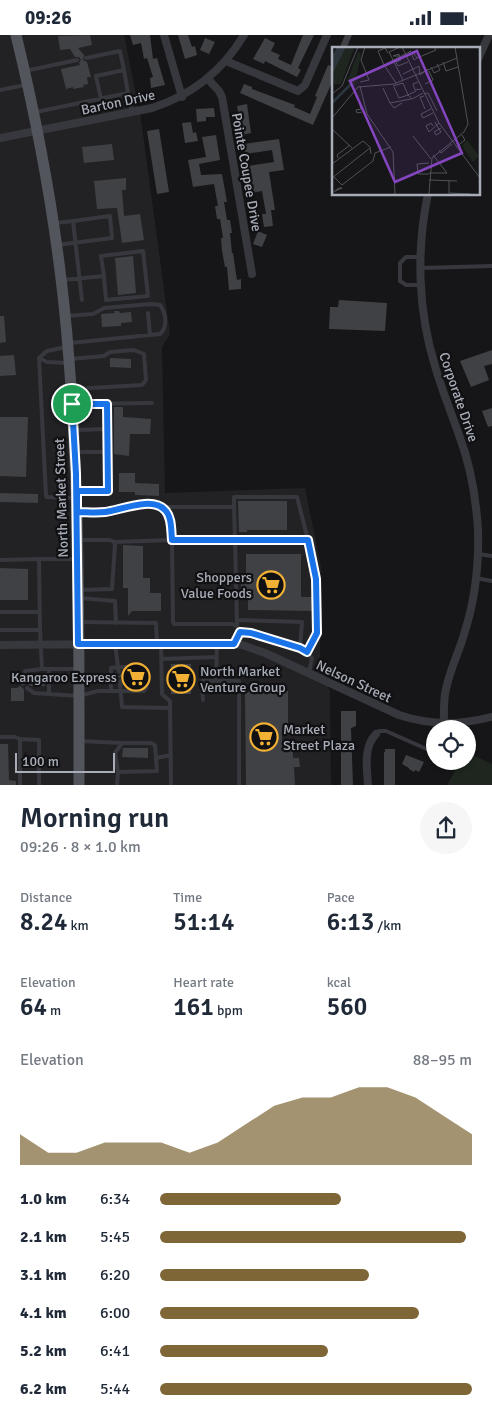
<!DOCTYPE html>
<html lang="en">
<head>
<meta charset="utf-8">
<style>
  body { margin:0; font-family:Signika,sans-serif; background:#f6f6f7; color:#1f2937; height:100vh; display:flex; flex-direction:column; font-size:19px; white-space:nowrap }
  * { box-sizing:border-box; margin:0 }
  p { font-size:16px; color:#747a83 }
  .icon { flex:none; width:28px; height:28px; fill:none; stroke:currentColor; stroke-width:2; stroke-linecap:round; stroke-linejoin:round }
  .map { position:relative; height:750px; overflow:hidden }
  .sheet { display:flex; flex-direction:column; background:#fff; flex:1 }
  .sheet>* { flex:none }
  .controls { position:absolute; left:426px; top:685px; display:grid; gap:10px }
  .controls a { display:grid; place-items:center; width:50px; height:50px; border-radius:50%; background:#fff; box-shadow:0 1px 4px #0004; font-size:25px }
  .scale { position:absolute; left:15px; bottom:12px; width:100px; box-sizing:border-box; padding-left:5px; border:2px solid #a8adb8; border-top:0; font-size:14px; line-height:18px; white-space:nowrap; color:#a8adb8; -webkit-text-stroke:4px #111113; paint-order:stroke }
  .pin { position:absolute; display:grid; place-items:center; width:42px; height:42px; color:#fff; margin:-21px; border:2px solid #fff; border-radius:50%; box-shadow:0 1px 5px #0007 }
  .round { display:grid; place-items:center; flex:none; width:52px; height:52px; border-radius:26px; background:#f6f6f7 }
  .head { display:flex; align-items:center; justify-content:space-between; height:85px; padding:0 20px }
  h1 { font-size:28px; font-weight:600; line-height:38px }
  .metrics { display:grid; grid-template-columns:repeat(3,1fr); gap:8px; height:85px; padding:5px 20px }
  .metrics div { display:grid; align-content:center }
  .metrics b { font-size:25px; font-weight:600 }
  .metrics small { font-size:14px; font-weight:400 }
  .metrics p { font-size:14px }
  .chart { height:140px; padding:10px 20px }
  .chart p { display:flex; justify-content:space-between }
  .chart svg { width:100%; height:90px; margin-top:5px; fill:#7e6636; opacity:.7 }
  ul { padding:0 20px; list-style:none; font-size:16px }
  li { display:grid; grid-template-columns:80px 60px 1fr; align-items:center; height:38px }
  li i { height:12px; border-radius:6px; background:#7e6636 }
  .status { display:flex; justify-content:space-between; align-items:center; height:35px; padding:0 25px; background:#fff; direction:ltr }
  .status svg { height:14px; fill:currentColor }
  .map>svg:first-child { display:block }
  .built { fill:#222225 }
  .green { fill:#1e261f }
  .building { fill:#404145 }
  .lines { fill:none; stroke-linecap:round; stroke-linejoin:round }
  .service { stroke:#37383d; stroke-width:4 }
  .minor { stroke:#37383d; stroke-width:8 }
  .primary { stroke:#53555c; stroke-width:11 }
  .route-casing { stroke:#fff; stroke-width:10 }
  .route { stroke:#1a73e8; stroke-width:6 }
  .labels { text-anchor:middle; stroke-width:4.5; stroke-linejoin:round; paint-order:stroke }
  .street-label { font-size:14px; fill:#a8adb8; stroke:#111113 }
  .poi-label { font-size:14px; fill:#a8adb8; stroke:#111113; text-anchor:end }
  .inset-river { fill:none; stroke:#2c353c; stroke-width:2.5 }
  .inset-road { fill:none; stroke:#505258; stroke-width:1 }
  .view { fill:#8446be; fill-opacity:0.15; stroke:#8446be; stroke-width:2.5 }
  .inset-edge { fill:none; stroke:#a8adb8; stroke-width:2.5 }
</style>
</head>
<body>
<div class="status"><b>09:26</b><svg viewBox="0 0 49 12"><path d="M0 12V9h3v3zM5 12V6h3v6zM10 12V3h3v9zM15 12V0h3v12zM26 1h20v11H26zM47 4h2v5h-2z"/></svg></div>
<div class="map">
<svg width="492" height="750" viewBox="0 0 492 750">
  <rect width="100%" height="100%" fill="#161618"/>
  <path class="built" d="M0 0H124L141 84 170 299 162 312 165 458 305 453 321 532 320 621 330 657 331 750H0Z"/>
  <path class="green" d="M468 718 492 729V750H447L461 726H468Z"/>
  <path class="building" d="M90 0 92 10 78 13 84 20 83 25 87 27 91 42H87L88 49 83 50 84 52 73 54V52L66 54 61 34 80 30 79 28 81 25 79 22H75L70 14 60 15 58 1Z
    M130 0H150L153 24 157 23 165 50 151 53 150 43 153 42 147 23 144 24 141 8 133 10Z
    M178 0H188L192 12 195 11 197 20 185 24Z
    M303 0H314L298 33 301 35 297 42 265 26 264 29 253 24 265 3 275 8 271 16 280 20 278 24 291 30Z
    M345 0H352L346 14H339Z
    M205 3 215 7 209 19 200 15Z
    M328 30 333 32V45L313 90 240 58 244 49 252 52V54L295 70 294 72 310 79 317 62 315 61Z
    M247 69 251 98 242 100 237 71Z
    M214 73 215 82H206V86L197 87 196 74Z
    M191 87 193 98 196 97 198 106 185 108 182 88Z
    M159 94 169 157 157 159 147 96Z
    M216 100 220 125 199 129 201 140 222 139 227 167H224L227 185H230L232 198H230L232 218H233L237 245 241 244V254L229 255 227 232H225L222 216 221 203H223L220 184H217L215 171H218L214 149 193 152 188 125 206 122 202 102Z
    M279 104 284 135 269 137 275 175H271L273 191 264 192 262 179H266L262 156 252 158 247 131 274 127 272 115 245 119 244 109Z
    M112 109 114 125 84 128 82 112Z
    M126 143V155H122L124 181 140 179 144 205 122 208 117 173 97 174 94 146Z
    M258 196 267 200 262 212 253 209Z
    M133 221 136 258 118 260 115 223Z
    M339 265 387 268 385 296 329 294 330 272H338Z
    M114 276H119L120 278 131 277 132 287 121 288V291L102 292 101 279 115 278Z
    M0 281H4L6 307 0 308Z
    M492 315V329L484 331 489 345 471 352 460 326Z
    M14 320 16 340 0 341V321Z
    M110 323 131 324V333L110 332Z
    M114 372H123V382L151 384 150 399H130L129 421 114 419Z
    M492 373V391L488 392 482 376Z
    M0 382H28L26 442 0 441Z
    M119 438H135V448L159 449V461L135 460V457H119Z
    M0 458 38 459V468L0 467Z
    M238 466H287V495H247V497H239Z
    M123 510 143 511V543H150V558H161V576H132L128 581V553H123Z
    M246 519H301V562H313V576L248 575V561L241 560V539H246Z
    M0 533 28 534V565H0Z
    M171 629H191V659H171Z
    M133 636H139V647H134L129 642 127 643 125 646 120 642 115 646V637L119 641 123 637H133Z
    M28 639H45V651H31L27 649Z
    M20 651 23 653 24 655V666H11V653H17Z
    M288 656V692H282V711H293V723H299L300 732H294L295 750H246L245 657Z
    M341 676H356V691L351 693 353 750H341Z
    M0 709H8L9 745 16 746V750H0Z
    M123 713H148V723L122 722Z
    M385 714H395V750H384V717H385Z
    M406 720 424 727 419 737 415 735 414 737 409 734V733L402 729Z"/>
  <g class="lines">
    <path class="service" d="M86 23 120 16 124 35
      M25 36 77 25
      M0 55 25 50
      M101 64 96 41 124 35 128 58
      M36 77 128 58 132 77
      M55 188 73 186
      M57 210 112 203 110 181 73 186C76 212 79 239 82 265
      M420 222H406L400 228V246L406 250H421
      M421 233 492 231
      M63 245 104 241 101 221 143 216 148 261 106 265 104 241
      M148 278 150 300
      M66 281 93 279 104 273 151 269 160 270C166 278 168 292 160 299L70 308
      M39 323 46 461 47 462 74 463
      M39 323 47 327 67 328
      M39 323 47 316 66 312
      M70 324 104 321 110 317 134 315 144 319 146 345 142 350 74 354
      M75 369 152 368
      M75 395 107 394
      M77 417H107
      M77 456H108L107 369
      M161 472H234L235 505H308L297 462H234V472
      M79 477H103L147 468 159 470 169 481 172 505H235L237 591
      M79 505H110L114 507 115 510 112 554 80 555
      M114 507 172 505 173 587 174 589H232L237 591 240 597
      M478 519 492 521
      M0 525 39 524
      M476 543 492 546
      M80 563 115 566 116 588
      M0 577H40
      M237 585 302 587 300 613
      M81 587 156 588 157 608
      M0 595H40L42 634 25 636 23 649
      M40 595 39 524H76
      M161 608 162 659 170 666 171 750
      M217 608 216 646H239V750
      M234 609 240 597C260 599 298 608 312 623L309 638
      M307 617 317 598 316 543 308 505
      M161 624 217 622
      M42 634H78
      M49 634V659
      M119 637 118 632H142L147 636
      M120 646 122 672 170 673
      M129 646V656
      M27 653 34 658 79 661 98 656H144L146 653 147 647
      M111 656V633L118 632 115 609
      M203 665 202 646H216
      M376 699 379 696H386L431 716
      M0 702H15L20 704
      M80 706 122 708H151L155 710 157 736 118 737 117 750
      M156 723 171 720
      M118 737 115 718 122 708
      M20 750V704L39 705V750"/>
    <path class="minor" d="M164 0 182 62
      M478 24 489 0
      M226 26 298 56 305 50 327 0
      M208 44 219 56 222 62 252 239
      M0 103 152 73C192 60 222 37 244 0
      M428 159C416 215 418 276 435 331 442 356 452 379 460 403 471 432 476 464 478 495 479 529 475 564 465 596 460 615 451 632 447 650 443 662 444 675 444 688
      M0 610 227 608 242 610 265 618 399 680C429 690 461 690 491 682
      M368 750C367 734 363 712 376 699"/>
    <path class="primary" d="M16 0C42 107 61 216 69 325 80 466 79 609 79 750"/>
  </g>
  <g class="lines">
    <g class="route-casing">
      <path id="route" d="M72 369 76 439 78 609H234L240 597 251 598 300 613 307 617 317 598 316 544 308 505H172C171 495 172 482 165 475 152 461 121 475 105 477 96 478 86 477 77 477V456H108L107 369H72"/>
    </g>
    <use href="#route" class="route"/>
  </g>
  <defs>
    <g id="supermarket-ring" transform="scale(1.4375)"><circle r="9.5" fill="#111113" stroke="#f2b134" stroke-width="1.5"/><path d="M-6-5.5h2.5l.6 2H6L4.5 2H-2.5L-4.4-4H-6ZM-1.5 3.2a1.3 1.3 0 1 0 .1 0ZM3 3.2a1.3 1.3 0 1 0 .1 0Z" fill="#f2b134"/></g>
  </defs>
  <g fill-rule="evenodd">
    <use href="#supermarket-ring" x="271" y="550"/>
    <use href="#supermarket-ring" x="136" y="642"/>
    <use href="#supermarket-ring" x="181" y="644"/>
    <use href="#supermarket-ring" x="264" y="702"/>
  </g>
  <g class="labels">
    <g class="street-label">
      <text transform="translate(118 67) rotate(-12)" y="5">Barton Drive</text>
      <text transform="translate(247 137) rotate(80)" y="5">Pointe Coupee Drive</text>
      <text transform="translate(459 362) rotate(71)" y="5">Corporate Drive</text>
      <text transform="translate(61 463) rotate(-92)" y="5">North Market Street</text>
      <text transform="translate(354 646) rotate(25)" y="5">Nelson Street</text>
    </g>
    <g class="poi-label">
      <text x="252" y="547">Shoppers<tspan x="252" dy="16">Value Foods</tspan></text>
      <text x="200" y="641" text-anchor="start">North Market<tspan x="200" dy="16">Venture Group</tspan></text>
      <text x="117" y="647">Kangaroo Express</text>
      <text x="283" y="699" text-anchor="start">Market<tspan x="283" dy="16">Street Plaza</tspan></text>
    </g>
  </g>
  <g transform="translate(332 12)">
    <rect width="148" height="148" fill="#161618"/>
    <path d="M14 0H22L21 4 9 37H0V28ZM26 5 29 7 23 37H19L15 35ZM135 93 147 109 141 115 130 99Z" fill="#1e261f"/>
    <path d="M5 0H14L0 28V9Z" fill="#2c353c"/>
    <path class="inset-river" d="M0 56 19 37"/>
    <path class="inset-road" d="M68 0 57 5 71 33M70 0 107 76 148 131M79 6 82 13 85 11 80 4M67 9H61L67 7 68 11 69 13 64 15 66 19 76 15M85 11 104 3 102 0M111 15 114 24 126 20M52 18 46 4 53 1 56 6M87 19 88 28 96 22M99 20 102 26 108 23 105 17M71 27 87 19M28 35 37 33 29 13 33 0M86 35 81 37 83 43 89 42M64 36 52 18 79 4 76 6M93 37 101 33 97 24M28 39 35 67 61 105 63 147M61 39 71 36 76 48 84 44M62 40 67 51 76 48 80 52 91 46M51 41 58 56M0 47 10 39 26 0M92 47 96 46 105 64M92 49 88 50 93 62M70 56 62 61 58 56 79 52M28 58 29 62 24 63 25 66 30 65M99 62 89 67 91 71 101 66M0 71 26 40 62 37 125 11M103 75 104 77 107 82 109 85 104 88 102 85 107 82 109 81M101 79 99 76 94 79 97 85 107 76M0 82 20 101M81 89 99 112M124 100 133 93 130 88M107 103 109 106 120 97M6 111 5 108 18 98M0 117 31 94 38 100 39 107M97 126H115L101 108M97 127H86L85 117 97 116M2 130 10 138 41 114 43 106 59 100M0 131 38 101M97 133 125 134M117 133V146L139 147M0 146 7 141H10L3 144M97 147 100 111 132 85 136 77 123 0"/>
    <path class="view" d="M85 4 130 106 63 135 18 34Z"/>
    <rect width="148" height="148" class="inset-edge"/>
  </g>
</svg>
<div class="controls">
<a><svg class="icon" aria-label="locate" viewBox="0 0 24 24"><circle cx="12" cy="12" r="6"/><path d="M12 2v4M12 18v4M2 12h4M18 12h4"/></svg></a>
</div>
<div class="scale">100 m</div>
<div class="pin" style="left:72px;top:369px;background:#1e9e55"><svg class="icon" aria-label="arrive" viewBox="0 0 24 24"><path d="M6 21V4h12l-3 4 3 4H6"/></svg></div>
</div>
<section class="sheet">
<div class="head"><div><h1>Morning run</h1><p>09:26 · 8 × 1.0 km</p></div><a class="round"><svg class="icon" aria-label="share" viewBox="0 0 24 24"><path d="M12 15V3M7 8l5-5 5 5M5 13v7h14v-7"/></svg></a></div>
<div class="metrics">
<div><p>Distance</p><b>8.24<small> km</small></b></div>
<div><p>Time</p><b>51:14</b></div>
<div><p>Pace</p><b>6:13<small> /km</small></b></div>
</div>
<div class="metrics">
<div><p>Elevation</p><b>64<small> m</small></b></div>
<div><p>Heart rate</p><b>161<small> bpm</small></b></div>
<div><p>kcal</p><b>560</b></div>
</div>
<div class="chart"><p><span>Elevation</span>88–95 m</p>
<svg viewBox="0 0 160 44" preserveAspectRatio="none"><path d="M0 44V29L10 38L20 38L30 33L40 33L50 33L60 38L70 33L80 24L90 15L100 11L110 11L120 6L130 6L140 11L150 20L160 29V44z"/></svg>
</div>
<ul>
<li><b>1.0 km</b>6:34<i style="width:58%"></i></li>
<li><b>2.1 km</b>5:45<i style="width:98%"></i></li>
<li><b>3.1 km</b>6:20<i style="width:67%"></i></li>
<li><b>4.1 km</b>6:00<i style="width:83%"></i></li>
<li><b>5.2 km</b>6:41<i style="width:54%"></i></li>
<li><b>6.2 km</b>5:44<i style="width:100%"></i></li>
</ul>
</section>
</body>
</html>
